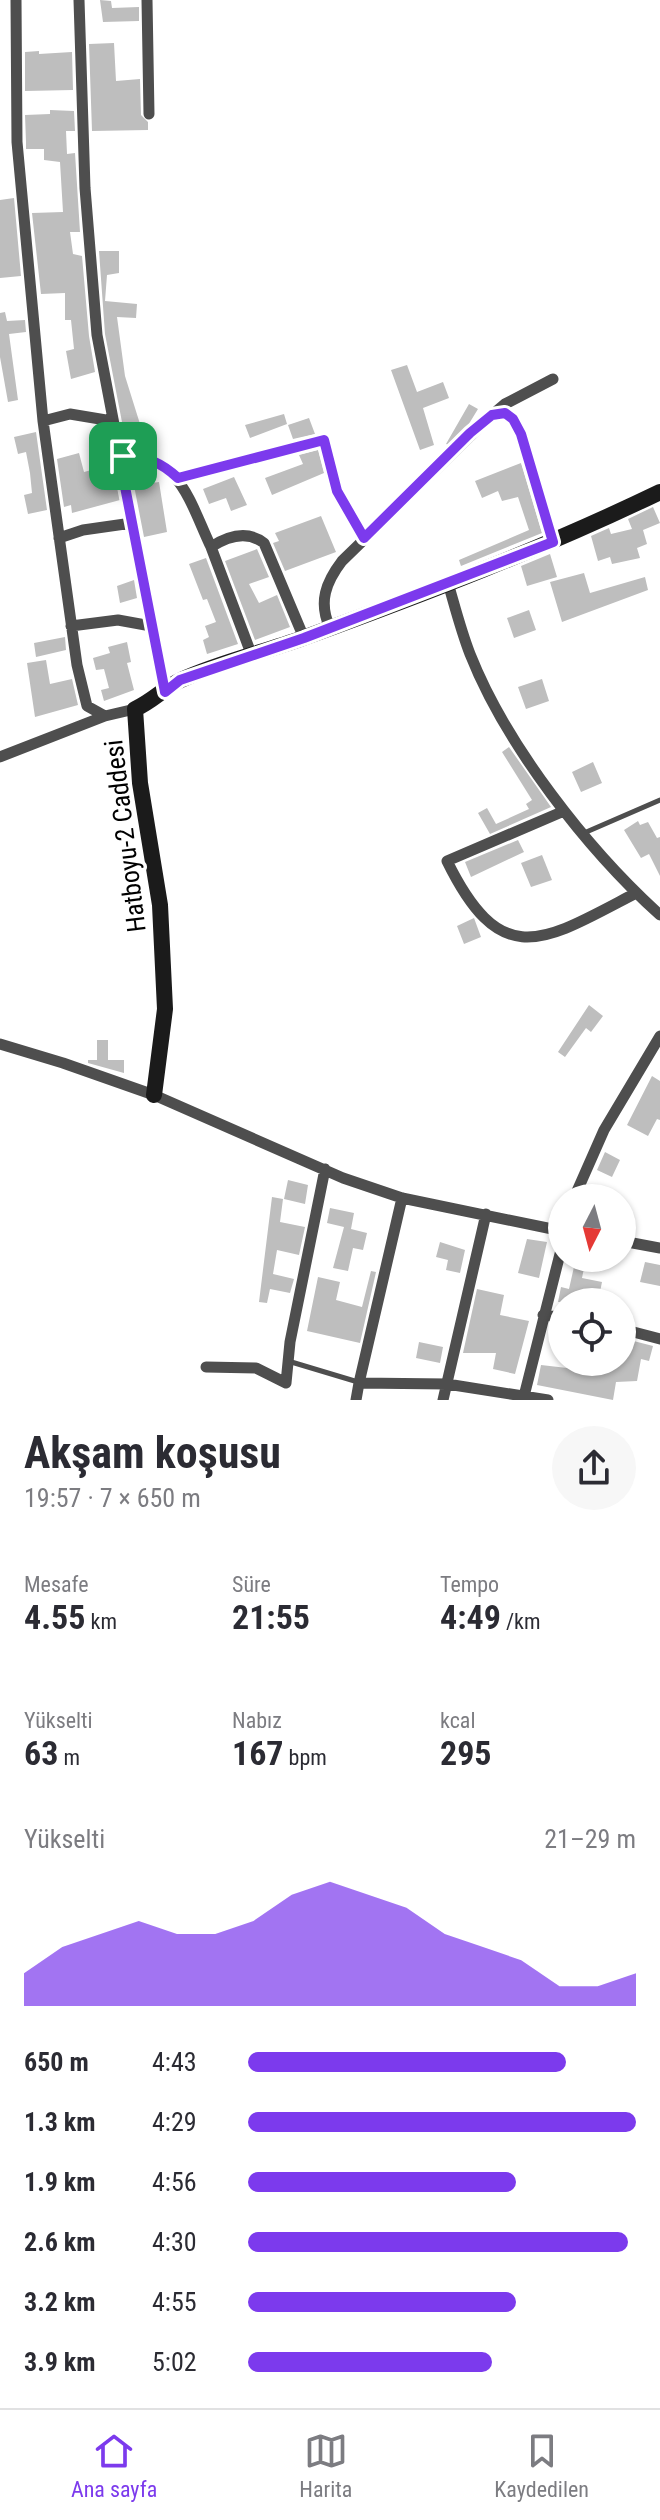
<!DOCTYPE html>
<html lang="tr">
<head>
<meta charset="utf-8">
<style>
  body { margin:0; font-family:"Roboto Condensed",sans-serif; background:#f7f7f7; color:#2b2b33; height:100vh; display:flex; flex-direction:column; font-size:30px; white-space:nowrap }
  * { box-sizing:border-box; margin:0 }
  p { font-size:26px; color:#7c7c81 }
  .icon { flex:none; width:44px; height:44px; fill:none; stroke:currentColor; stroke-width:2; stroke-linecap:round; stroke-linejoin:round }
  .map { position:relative; height:1400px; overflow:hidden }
  .panel { display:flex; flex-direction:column; background:#fff; flex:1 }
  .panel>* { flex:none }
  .needle { width:52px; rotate:186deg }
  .controls { position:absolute; left:548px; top:1184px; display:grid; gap:16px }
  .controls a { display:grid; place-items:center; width:88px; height:88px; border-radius:50%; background:#fff; box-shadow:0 2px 6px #0004; font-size:40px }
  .pin { position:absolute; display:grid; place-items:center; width:68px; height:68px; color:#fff; margin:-34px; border-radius:16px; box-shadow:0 4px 12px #0006 }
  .round { display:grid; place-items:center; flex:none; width:84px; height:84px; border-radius:42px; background:#f7f7f7 }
  .overview { display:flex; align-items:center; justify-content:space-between; height:136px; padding:0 24px }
  h1 { font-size:44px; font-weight:700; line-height:60px }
  .metrics { display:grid; grid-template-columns:repeat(3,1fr); gap:12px; height:136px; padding:8px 24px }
  .metrics div { display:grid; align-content:center }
  .metrics b { font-size:34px; font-weight:700 }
  .metrics small { font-size:22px; font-weight:400 }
  .metrics p { font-size:22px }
  .chart { height:224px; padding:16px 24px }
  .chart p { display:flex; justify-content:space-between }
  .chart svg { width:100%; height:144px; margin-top:8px; fill:#7c3aed; opacity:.7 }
  ul { padding:0 24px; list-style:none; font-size:26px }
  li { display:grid; grid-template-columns:128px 96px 1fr; align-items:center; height:60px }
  li i { height:20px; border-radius:10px; background:#7c3aed }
  .dock { display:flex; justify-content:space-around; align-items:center; height:112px; border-top:2px solid #e1e1e2; background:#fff; font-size:22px; color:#7c7c81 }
  .dock a { display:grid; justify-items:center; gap:4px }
  .dock .on { color:#7c3aed }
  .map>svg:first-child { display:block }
  .building { fill:#bebebe }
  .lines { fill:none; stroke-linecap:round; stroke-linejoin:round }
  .service { stroke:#4e4e4e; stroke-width:5 }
  .minor { stroke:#4e4e4e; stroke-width:11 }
  .secondary { stroke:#1b1b1b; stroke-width:16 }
  .route-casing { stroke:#fff; stroke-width:16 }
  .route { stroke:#7c3aed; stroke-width:10 }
  .labels { text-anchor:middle; stroke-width:7; stroke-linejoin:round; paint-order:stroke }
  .street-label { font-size:26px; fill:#000; stroke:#fff }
</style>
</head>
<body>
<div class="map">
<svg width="660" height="1400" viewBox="0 0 660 1400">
  <rect width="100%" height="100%" fill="#fff"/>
  <path class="building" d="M100 0 111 1 112 8 139 7V21L103 22Z
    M114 43 116 81 140 79 141 115 148 122V130L92 131 89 44Z
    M39 51V54L72 52 73 90 25 91V52Z
    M50 110 74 111 75 131H66L67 154 75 153 80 232H70L73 254 82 256 89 336 95 372 71 379 66 351 74 349 71 320H65V293L41 294 32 213 63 212 60 162 44 160V149H26V142L25 115 50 114Z
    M14 198 21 276 0 278V200Z
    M99 251H119V273L107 275 105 301 137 304 136 318 117 317 125 376 140 424 143 449 127 448 105 334Z
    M5 312 7 321 25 320 26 332 9 334 18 400 8 402 0 357V313Z
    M407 365 417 392 443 382 449 398 423 408 434 445 420 450 391 370Z
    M469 404 478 409 467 427 449 445 446 444Z
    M284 414 287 424 250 438 245 425Z
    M309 418 315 434 293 439 288 425Z
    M36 432 47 510 28 514 24 495 32 493 30 473 26 452 18 454 14 437Z
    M109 444 120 500 72 513 71 505 64 507 57 459 79 453 84 472 110 465 105 445Z
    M318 450 324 473 272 495 265 478 303 464 299 455Z
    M521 463 542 533 461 566 459 560 529 530 518 497 502 501 498 491 482 498 475 481Z
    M130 465 149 469 152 483 159 482 167 532 144 537Z
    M234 477 247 505 231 511 226 498 209 504 203 489Z
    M653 507 660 523 643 530 647 544 637 548 640 558 612 564 610 557 598 561 591 536 609 528 611 534 632 529 628 519Z
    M321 516 336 552 285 571 273 543 279 541 275 533Z
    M257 549 269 577 249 584 259 603 277 595 290 627 255 640 225 561Z
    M550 554 557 577 527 586 521 566Z
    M206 558 238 644 207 654 203 640 209 637 205 626 216 622 207 599 203 600 189 564Z
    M584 573 590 593 645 577 648 590 562 622 550 582Z
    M134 580 137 598 120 603 117 586Z
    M529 610 536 630 514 638 507 618Z
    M65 637 66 650 36 657 34 643Z
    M127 642 131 662 127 663 134 690 104 701 101 690 109 688 104 669 96 670 93 658 110 653 108 647Z
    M46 660 50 684 72 679 78 705 35 717 27 663Z
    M542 679 549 701 526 709 518 687Z
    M509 747 551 807 490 834 478 813 487 808 496 824 529 809 526 804 532 800 502 752Z
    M593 762 602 783 581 792 572 772Z
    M638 821 640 825 648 822 657 838 660 837V876L649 854 641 858 624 830Z
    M518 840 524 852 471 877 465 862Z
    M542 855 552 880 531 887 521 863Z
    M474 918 481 937 464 944 457 926Z
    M589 1005 603 1016 591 1032 586 1028 565 1057 558 1052Z
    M97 1040H108V1060H124V1073L88 1063V1060H97Z
    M652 1076 660 1081V1120L657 1119 648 1136 627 1125Z
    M605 1152 620 1160 612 1177 597 1170Z
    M288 1180 308 1185 305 1204 284 1199Z
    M272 1197 283 1199 280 1222 305 1227 299 1255 277 1250 273 1274 294 1279 290 1293 270 1289 267 1303 259 1302Z
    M330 1208 354 1213 351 1229 367 1233 363 1250 353 1248 348 1271 333 1268 344 1227 327 1223Z
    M527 1239 547 1242 539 1278 518 1273Z
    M440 1242 465 1250 460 1273 446 1270 448 1260 436 1257Z
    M576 1258H586L582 1278 602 1282 598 1302H558L561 1287 569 1289Z
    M645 1262 660 1265V1286L640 1282Z
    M371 1271 376 1272 360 1343 307 1331 318 1277 340 1282 336 1300 362 1307Z
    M477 1289 504 1295 500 1315 529 1321 515 1374 493 1369 496 1353H463Z
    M622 1338 653 1346 649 1361 641 1359 637 1381 616 1382 613 1400 537 1385 541 1365 567 1368V1362L622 1363Z
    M419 1342 443 1347 440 1363 416 1358Z"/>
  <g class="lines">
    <path class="service" d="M584 833 660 800
      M288 1361 358 1382"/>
    <path class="minor" d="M16 0 17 142 43 421 77 665 87 706 105 716
      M79 0 85 188 97 335 165 692
      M147 0 149 114
      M492 415 505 404 553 379
      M43 421 70 414 112 421
      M119 456C179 451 190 503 211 547 228 536 247 530 264 543L304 638
      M178 478 324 440 337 491 364 538
      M59 538 83 530 132 523
      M211 547 252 656
      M448 583C455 607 461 631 470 654 506 745 587 849 660 915
      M71 626 118 620 151 626
      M330 628C318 602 326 582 342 561L492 415 505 413 513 419 521 434 553 542
      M0 757 105 716 135 709
      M564 811 447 861C502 973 544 941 636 893
      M0 1044 63 1063 154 1095 343 1178 402 1198 562 1231
      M402 1198 359 1383 447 1384 548 1400
      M574 1198 604 1130 660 1036
      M622 1241 660 1248
      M543 1315 562 1317
      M622 1329 660 1339
      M206 1367 256 1368 286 1383 290 1342 325 1169
      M356 1400 359 1383
      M443 1400 486 1214
      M523 1400 562 1246"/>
    <path class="secondary" d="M154 1095 165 1009 160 905 140 783 135 709C153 701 165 687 181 680 217 663 265 652 303 638 424 594 544 548 660 492"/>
  </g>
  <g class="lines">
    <g class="route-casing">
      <path id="route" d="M505 413 513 419 521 434 553 542 304 638 180 680 165 692 119 456C143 454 161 462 178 478L324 440 337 491 364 538 470 433 492 415Z"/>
    </g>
    <use href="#route" class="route"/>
  </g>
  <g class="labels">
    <g class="street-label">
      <text transform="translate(125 836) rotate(-97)" y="9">Hatboyu-2 Caddesi</text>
    </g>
  </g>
</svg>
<div class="controls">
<a><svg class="needle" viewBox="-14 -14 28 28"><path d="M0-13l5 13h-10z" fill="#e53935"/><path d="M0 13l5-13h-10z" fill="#7c7c81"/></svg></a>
<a><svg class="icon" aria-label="locate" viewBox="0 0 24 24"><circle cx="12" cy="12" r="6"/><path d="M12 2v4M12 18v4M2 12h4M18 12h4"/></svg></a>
</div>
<div class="pin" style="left:123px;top:456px;background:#1e9e55"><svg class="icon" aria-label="arrive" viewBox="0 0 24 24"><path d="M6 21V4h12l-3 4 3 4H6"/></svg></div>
</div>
<section class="panel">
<div class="overview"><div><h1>Akşam koşusu</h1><p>19:57 · 7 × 650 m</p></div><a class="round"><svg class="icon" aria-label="share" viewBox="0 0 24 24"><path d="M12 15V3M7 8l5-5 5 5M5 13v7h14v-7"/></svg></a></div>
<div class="metrics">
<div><p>Mesafe</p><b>4.55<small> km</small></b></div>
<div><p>Süre</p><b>21:55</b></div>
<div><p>Tempo</p><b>4:49<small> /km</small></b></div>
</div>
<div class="metrics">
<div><p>Yükselti</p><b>63<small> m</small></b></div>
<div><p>Nabız</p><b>167<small> bpm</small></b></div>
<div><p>kcal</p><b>295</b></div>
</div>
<div class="chart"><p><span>Yükselti</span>21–29 m</p>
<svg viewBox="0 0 160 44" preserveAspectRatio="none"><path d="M0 44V34L10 26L20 22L30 18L40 22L50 22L60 18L70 10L80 6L90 10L100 14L110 22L120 26L130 30L140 38L150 38L160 34V44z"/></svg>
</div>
<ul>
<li><b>650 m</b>4:43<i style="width:82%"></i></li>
<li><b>1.3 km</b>4:29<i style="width:100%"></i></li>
<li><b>1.9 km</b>4:56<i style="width:69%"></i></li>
<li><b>2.6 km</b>4:30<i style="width:98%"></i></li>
<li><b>3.2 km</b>4:55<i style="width:69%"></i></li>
<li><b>3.9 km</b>5:02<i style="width:63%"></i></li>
</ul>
</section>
<nav class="dock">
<a class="on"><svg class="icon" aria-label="home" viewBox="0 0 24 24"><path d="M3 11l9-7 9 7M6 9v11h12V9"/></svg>Ana sayfa</a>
<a><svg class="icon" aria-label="map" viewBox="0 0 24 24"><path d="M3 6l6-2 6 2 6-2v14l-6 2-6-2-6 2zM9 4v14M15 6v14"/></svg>Harita</a>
<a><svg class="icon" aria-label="saved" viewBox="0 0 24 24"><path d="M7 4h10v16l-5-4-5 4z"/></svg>Kaydedilen</a>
</nav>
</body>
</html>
